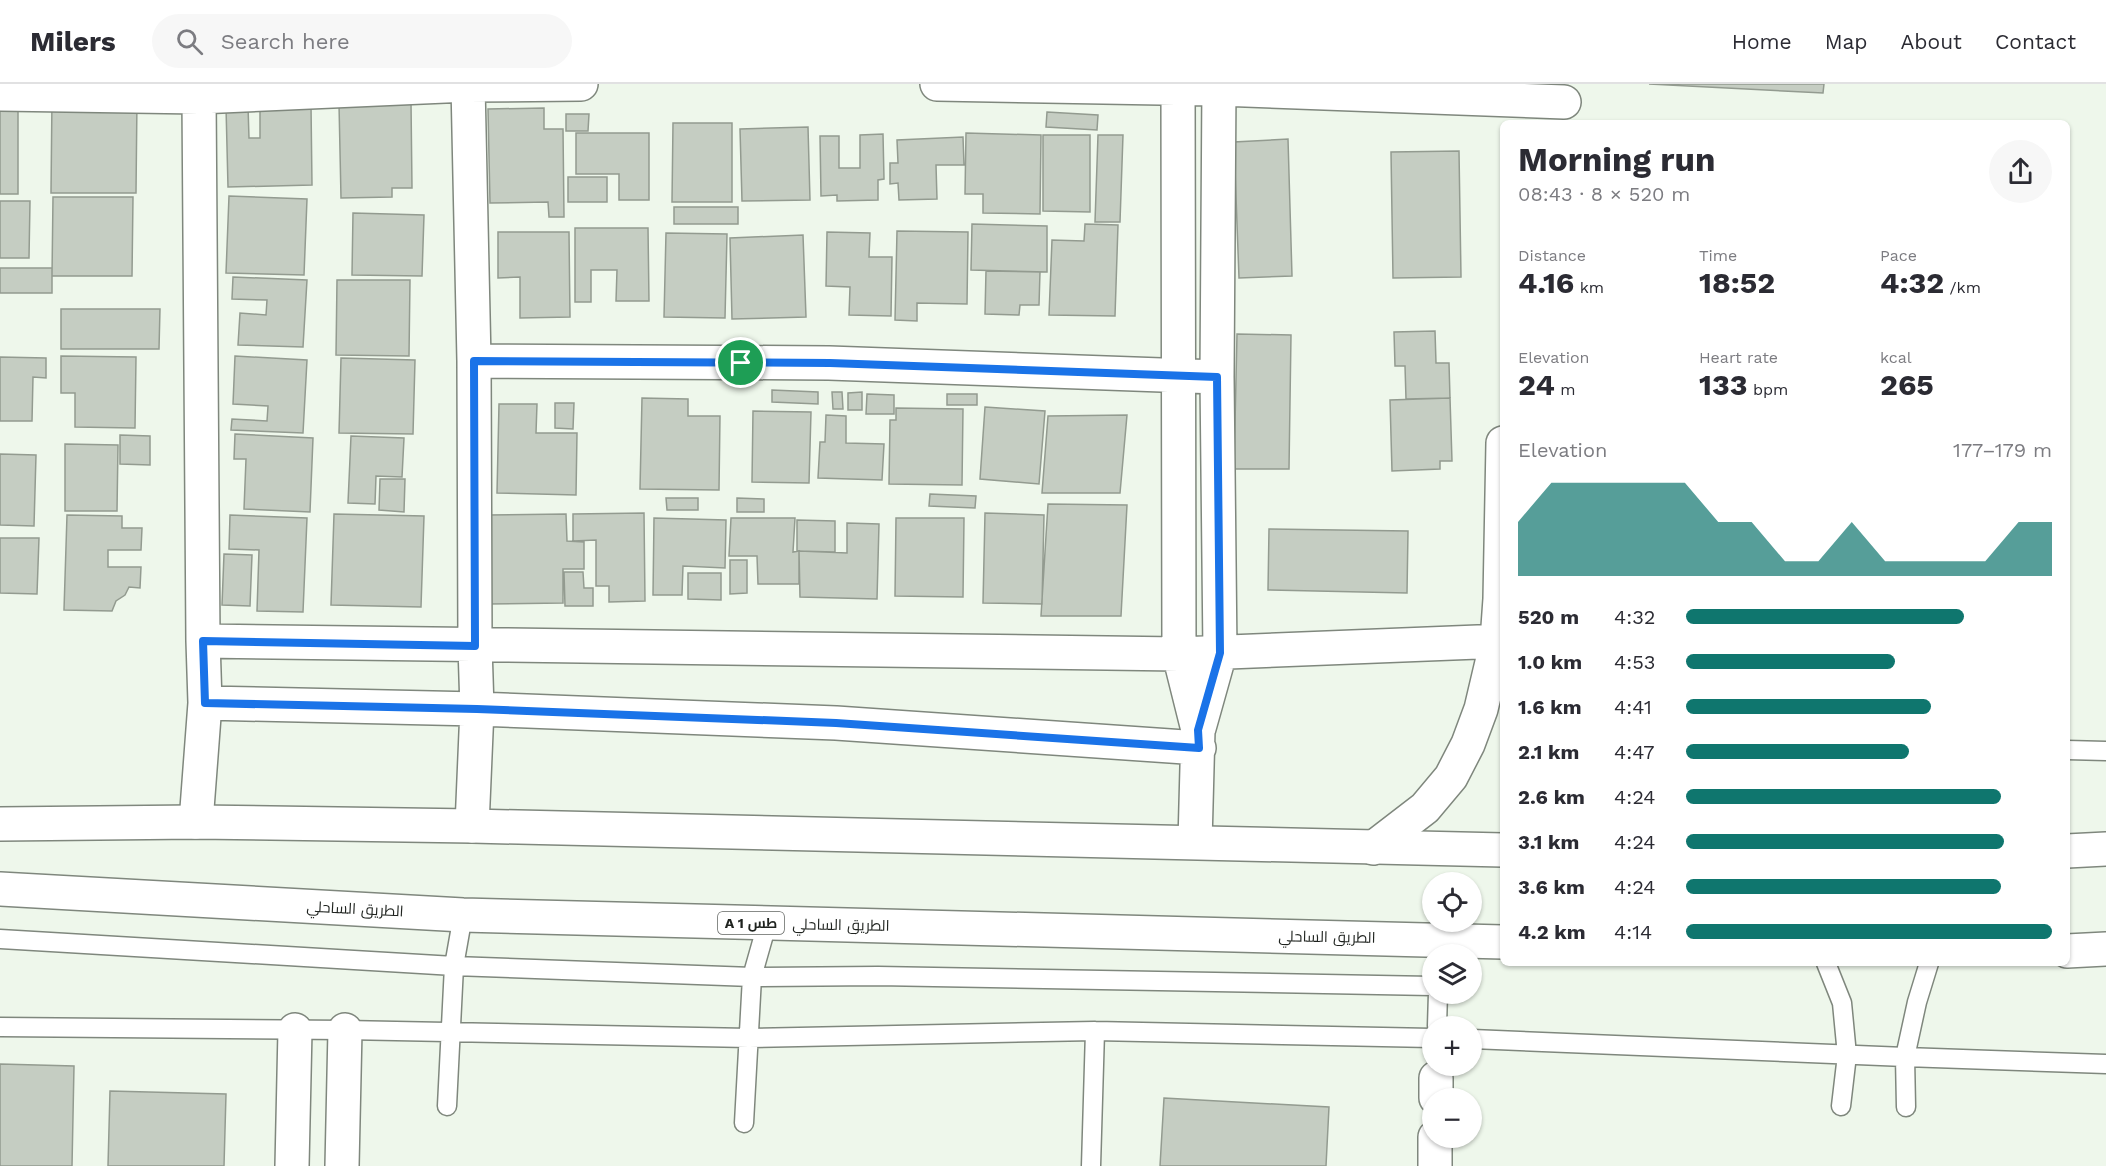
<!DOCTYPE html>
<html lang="en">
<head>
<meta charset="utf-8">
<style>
  body { margin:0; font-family:"Work Sans",Cairo,sans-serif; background:#f7f7f7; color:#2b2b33; height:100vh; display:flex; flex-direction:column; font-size:22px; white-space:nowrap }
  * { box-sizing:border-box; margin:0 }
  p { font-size:20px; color:#7c7c81 }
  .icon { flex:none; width:33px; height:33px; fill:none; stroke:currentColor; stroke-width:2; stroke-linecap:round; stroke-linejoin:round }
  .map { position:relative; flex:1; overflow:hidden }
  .details { position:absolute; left:1500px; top:36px; width:570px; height:846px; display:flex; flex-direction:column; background:#fff; border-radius:9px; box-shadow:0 2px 4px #0004 }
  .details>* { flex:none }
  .fabs { position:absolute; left:1422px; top:788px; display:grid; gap:12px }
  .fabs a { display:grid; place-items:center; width:60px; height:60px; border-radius:50%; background:#fff; box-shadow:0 2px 4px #0004; font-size:30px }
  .pin { position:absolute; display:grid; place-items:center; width:51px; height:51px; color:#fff; margin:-26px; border:3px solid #fff; border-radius:50%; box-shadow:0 2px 6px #0007 }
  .round { display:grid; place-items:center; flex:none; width:63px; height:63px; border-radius:32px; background:#f7f7f7 }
  .head { display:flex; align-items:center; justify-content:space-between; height:102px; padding:0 18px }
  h1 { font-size:33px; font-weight:700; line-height:45px }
  .metrics { display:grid; grid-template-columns:repeat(3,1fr); gap:9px; height:102px; padding:6px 18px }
  .metrics div { display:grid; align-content:center }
  .metrics b { font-size:30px; font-weight:700 }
  .metrics small { font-size:16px; font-weight:400 }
  .metrics p { font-size:16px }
  .chart { height:168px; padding:12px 18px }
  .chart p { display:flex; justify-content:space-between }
  .chart svg { width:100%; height:108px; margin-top:6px; fill:#0f766e; opacity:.7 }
  ul { padding:0 18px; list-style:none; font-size:20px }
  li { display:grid; grid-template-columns:96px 72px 1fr; align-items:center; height:45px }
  li i { height:15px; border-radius:8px; background:#0f766e }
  header { display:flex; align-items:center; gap:36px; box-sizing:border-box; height:84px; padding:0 30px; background:#fff; border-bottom:2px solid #e1e1e2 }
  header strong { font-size:28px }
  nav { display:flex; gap:33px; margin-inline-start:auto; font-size:21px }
  .search { width:420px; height:54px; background:#f7f7f7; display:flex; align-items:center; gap:15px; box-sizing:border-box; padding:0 21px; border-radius:33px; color:#7c7c81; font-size:22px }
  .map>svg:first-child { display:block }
  .building { fill:#c5cdc2; stroke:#939b90; stroke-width:1.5 }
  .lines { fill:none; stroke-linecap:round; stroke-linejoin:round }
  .service-casing { stroke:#7f877d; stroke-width:21 }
  .minor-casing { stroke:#7f877d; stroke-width:36 }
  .trunk-casing { stroke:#7f877d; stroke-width:36 }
  .service { stroke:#fff; stroke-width:18 }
  .minor { stroke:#fff; stroke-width:33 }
  .trunk { stroke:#fff; stroke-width:33 }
  .route-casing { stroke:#fff; stroke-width:12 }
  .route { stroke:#1a73e8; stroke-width:8 }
  .labels { text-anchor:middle; stroke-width:5; stroke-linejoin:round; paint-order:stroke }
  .shield { fill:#fff; stroke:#626562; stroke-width:1.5 }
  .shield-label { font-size:14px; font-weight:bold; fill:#1f231f }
  .street-label { font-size:15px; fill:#1f231f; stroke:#fff }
</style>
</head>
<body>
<header>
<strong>Milers</strong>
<div class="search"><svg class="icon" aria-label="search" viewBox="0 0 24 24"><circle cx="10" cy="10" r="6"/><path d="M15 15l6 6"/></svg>Search here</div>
<nav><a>Home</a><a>Map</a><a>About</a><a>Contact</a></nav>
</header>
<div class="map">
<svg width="2106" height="1082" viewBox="0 0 2106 1082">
  <rect width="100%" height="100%" fill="#eef7eb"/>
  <path class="building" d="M1649 0H1824L1823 9Z
    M52 14 137 15 136 109H51Z
    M0 18H18V110H0Z
    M411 18 412 104H392V113L341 114 339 20Z
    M311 21 312 101 228 103 226 23 248 22 249 54H260V22Z
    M544 24V45H563L564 133H549L548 118 490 119 488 25Z
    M1047 28 1098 31 1097 46 1046 43Z
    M566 30H589L588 47H566Z
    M673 39H732V118H672Z
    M808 43 810 116 742 117 740 45Z
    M576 49H649V116H619V90H576Z
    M966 49 1041 51 1040 130 983 129V110H965Z
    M883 50 884 95 878 96V116L837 117V111L821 112 820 52H839V84H860V51Z
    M1043 51H1090V128L1043 127Z
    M1098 51H1123L1120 138H1095Z
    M963 53 964 81H936L937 115 899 116 898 99 890 100V79H898L897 56Z
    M1288 55 1292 192 1239 194 1234 58Z
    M1459 67 1461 193 1393 194 1391 68Z
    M568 93H607V118H568Z
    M229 112 307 115 304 191 226 189Z
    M53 113H133L132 192H52Z
    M0 117H30L29 174H0Z
    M674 123H738V140H674Z
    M353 129 424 131 422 192 352 191Z
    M972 140 1047 142V188L971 186Z
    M1085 140 1118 141 1115 232 1049 231 1052 156 1084 157Z
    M575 144H648L649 217H616L617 186H591V218H575Z
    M897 147 968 148 967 220 917 219V237L895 236Z
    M498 148H569L570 233 520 234V193L498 194Z
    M827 148 870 149 869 173H892L891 232 849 231 850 203 826 202Z
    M666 149 727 150 725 234 664 233Z
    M803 151 806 233 732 235 730 154Z
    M0 184H52V209H0Z
    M986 187 1040 188 1039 221H1020L1019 231 985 230Z
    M233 193 307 196 303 263 238 261 240 229 266 231 267 216 232 215Z
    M337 196H410L409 272 336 271Z
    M61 225H160L159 265H61Z
    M1435 247 1436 279H1449L1450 314 1406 315 1405 282H1395L1394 248Z
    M1237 250 1291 251 1289 385H1234Z
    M61 272 136 273 135 344 75 343V309H61Z
    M235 272 307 276 303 349 231 346 232 335 267 337 268 322 233 320Z
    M0 273 46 274V294L33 293 32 337H0Z
    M341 274 415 276 413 350 339 349Z
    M772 306 818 308V320L772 318Z
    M832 308H842L843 325H833Z
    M862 308V326H848V309Z
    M867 310 894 311V330H866Z
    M947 310H977V321H947Z
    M642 314 688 315V332H720L719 406 640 405Z
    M1450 314 1452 377H1440V385L1392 387 1390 316Z
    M555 319H574L573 345 555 344Z
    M499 320H537L536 349H577L576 411 497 409Z
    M985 323 1045 327 1039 400 980 395Z
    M896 324 963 325 962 401 889 400 890 336H896Z
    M753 327 811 328 809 399 752 398Z
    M826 331 846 332V359L884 360 882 396 818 394 820 358H825Z
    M1127 331 1120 409H1042L1048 332Z
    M235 350 313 354 310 428 244 425 246 375H234Z
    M120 351 150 352V381L120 380Z
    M351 352 404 354 402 393 376 392 375 420 348 419Z
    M65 360 118 361 117 427H65Z
    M0 370 36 371 34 442 0 441Z
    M380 395H405L404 428 379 426Z
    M930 410 976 412 975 424 929 422Z
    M666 414H698V426H667Z
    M737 414 764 415V428H737Z
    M1048 420 1127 421 1121 532H1041Z
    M644 429 645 517 609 518V502H596V456L573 457V430Z
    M985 429 1044 431 1042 520 983 519Z
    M334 430 424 432 421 523 331 521Z
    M566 430 567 457 584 458V485H563V519L489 520 488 431Z
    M67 431 122 432V444H142L141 466H108V483H141L140 504 129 503 125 511 116 517 112 527 64 526Z
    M230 431 307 434 303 528 257 527 259 466 229 465Z
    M654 434 726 436 725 484 683 482 682 511H653Z
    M731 434H795L793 468 799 467V500H758L757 472H729Z
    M896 434H964L963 513 895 512Z
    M797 436 835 437V468L797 467Z
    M847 439 879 440 877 515 800 513 799 467 847 469Z
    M1269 445 1408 447 1407 509 1268 506Z
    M0 454H39L37 510 0 509Z
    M224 470 252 471 250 522 222 521Z
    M730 476H747V509L730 510Z
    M564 488H583L584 504H593V522H565Z
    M688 489H721V516L688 515Z
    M0 980 74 982 72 1082H0Z
    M110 1007 226 1010 224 1082H108Z
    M1164 1014 1329 1023 1326 1082H1160Z"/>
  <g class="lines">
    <g class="service-casing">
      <path id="service" d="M2067 666 2106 667
        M0 855 454 882 752 893 878 892 1432 902
        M1826 879 1842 919 1847 971 1841 1022
        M1929 879 1917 918 1905 973 2106 980
        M1437 942 1438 909
        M0 943 345 946 749 954 1095 947 1432 954
        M1472 955 1905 973 1906 1023
        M447 1022 454 882 463 831
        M744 1039 752 893 767 840
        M1091 1082 1095 947"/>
    </g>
    <g class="minor-casing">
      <path id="minor" d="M937 0 1219 5 1564 18
        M1178 0 1179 570 1198 646 1195 758
        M468 1 474 277 475 562 477 625 472 742
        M0 10 199 13 468 1 581 0
        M474 277 829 279 1217 293
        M203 557 1179 570 1503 557
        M205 619 477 625 836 639 1199 664
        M1199 644 1220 569 1217 293 1219 0
        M196 738 205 619 203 557 199 13
        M1373 764 1425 724 1451 693 1468 660 1481 625 1497 557 1500 515 1503 359
        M1436 1014V994
        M292 1082 295 946
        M342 1082 345 946
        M1435 1082V1053"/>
    </g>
    <g class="trunk-casing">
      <path id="trunk" d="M0 740 196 738 472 742 1503 766
        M2067 767 2106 765
        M0 805 463 831 1503 858
        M2067 867 2106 865"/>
    </g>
    <use href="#service" class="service"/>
    <use href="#minor" class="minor"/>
    <use href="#trunk" class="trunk"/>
  </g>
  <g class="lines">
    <g class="route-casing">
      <path id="route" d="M474 277 830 279 1217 293 1220 569 1198 646 1199 664 836 639 477 625 205 619 203 557 475 562Z"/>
    </g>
    <use href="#route" class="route"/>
  </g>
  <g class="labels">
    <rect class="shield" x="718" y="828" width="66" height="22" rx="4.5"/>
    <g class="shield-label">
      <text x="751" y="844">A 1 طس</text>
    </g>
    <g class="street-label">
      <text transform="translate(355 825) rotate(3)" y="5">الطريق الساحلي</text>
      <text transform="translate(841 841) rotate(1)" y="5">الطريق الساحلي</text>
      <text transform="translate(1327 853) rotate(1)" y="5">الطريق الساحلي</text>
    </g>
  </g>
</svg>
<div class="fabs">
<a><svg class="icon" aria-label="locate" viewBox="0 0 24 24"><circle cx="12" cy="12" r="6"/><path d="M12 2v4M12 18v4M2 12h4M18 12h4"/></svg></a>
<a><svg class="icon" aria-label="layers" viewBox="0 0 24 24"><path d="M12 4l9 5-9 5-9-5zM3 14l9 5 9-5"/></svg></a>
<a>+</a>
<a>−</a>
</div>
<div class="pin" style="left:741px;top:279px;background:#1e9e55"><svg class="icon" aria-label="arrive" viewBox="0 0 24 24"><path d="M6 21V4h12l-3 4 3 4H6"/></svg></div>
<section class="details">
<div class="head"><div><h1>Morning run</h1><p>08:43 · 8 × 520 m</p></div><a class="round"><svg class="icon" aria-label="share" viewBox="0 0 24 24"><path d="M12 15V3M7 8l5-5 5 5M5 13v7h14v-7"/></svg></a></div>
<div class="metrics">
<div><p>Distance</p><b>4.16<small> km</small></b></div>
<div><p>Time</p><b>18:52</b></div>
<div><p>Pace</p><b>4:32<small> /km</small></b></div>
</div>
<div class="metrics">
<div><p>Elevation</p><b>24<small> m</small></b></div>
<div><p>Heart rate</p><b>133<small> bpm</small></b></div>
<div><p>kcal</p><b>265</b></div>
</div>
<div class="chart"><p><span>Elevation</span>177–179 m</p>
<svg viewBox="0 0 160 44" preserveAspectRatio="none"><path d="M0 44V22L10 6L20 6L30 6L40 6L50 6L60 22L70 22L80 38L90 38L100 22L110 38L120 38L130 38L140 38L150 22L160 22V44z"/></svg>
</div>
<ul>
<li><b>520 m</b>4:32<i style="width:76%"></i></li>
<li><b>1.0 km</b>4:53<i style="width:57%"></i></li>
<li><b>1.6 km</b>4:41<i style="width:67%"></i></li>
<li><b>2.1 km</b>4:47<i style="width:61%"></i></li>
<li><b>2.6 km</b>4:24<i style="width:86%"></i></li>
<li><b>3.1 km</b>4:24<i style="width:87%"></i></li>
<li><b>3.6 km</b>4:24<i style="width:86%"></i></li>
<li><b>4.2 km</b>4:14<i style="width:100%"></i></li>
</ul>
</section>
</div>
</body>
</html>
